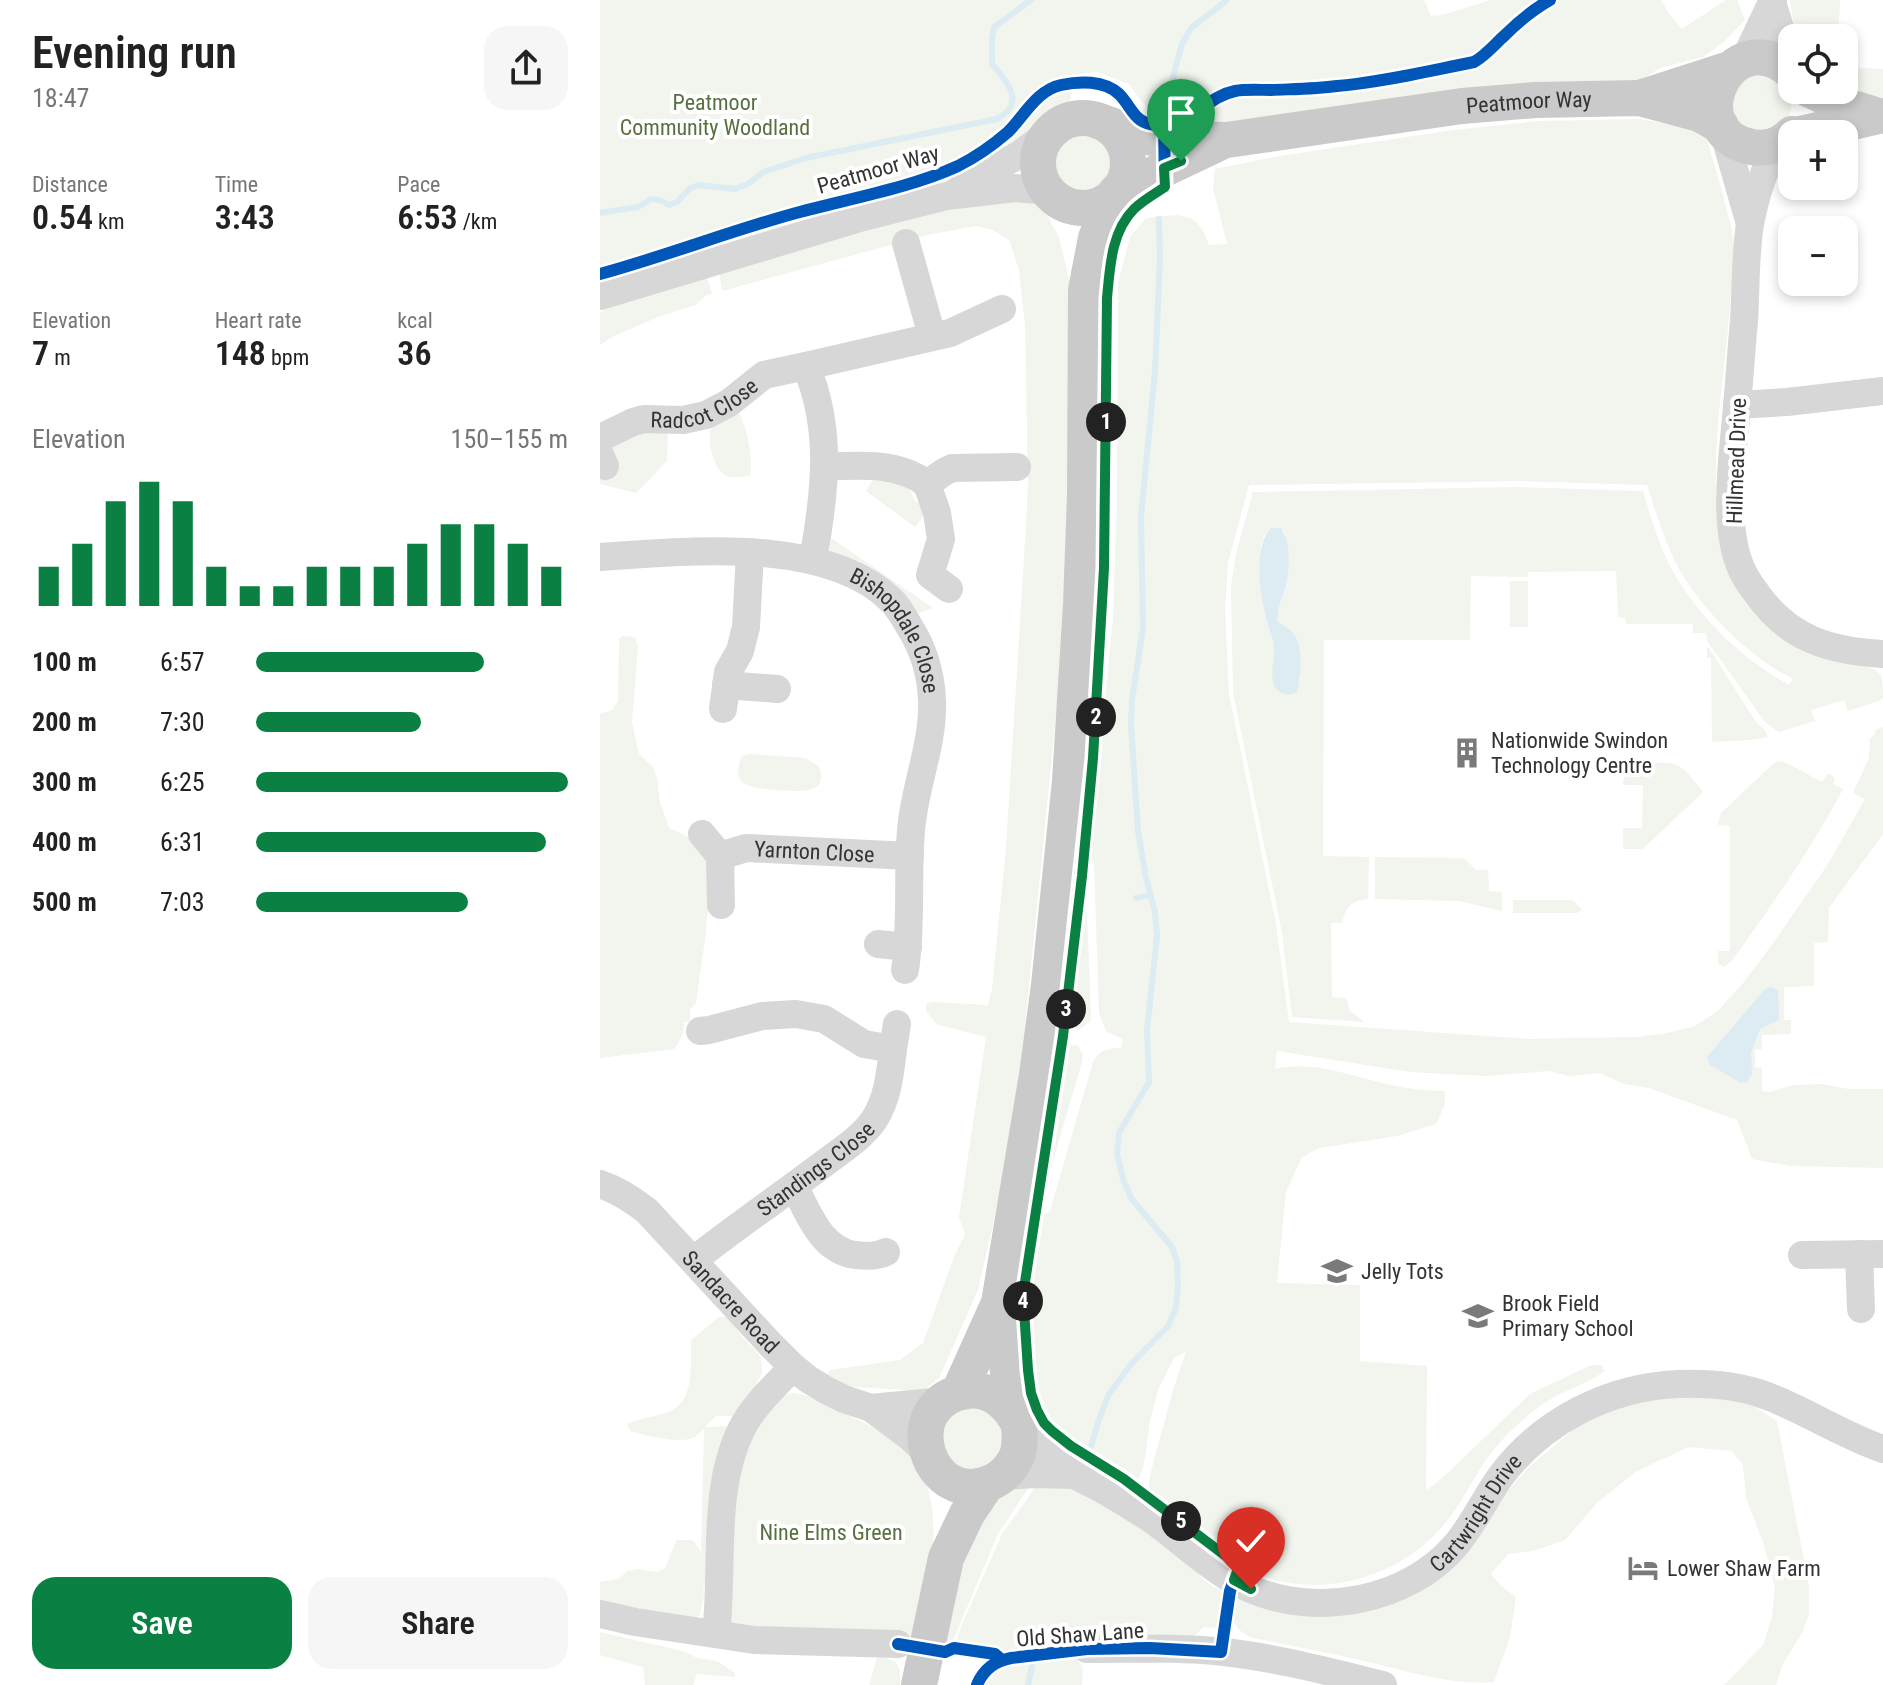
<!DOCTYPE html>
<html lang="en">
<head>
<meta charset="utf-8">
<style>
  body { margin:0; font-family:"Roboto Condensed",sans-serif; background:#f6f6f6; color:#222; height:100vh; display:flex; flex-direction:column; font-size:30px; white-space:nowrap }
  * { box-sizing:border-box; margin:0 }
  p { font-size:26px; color:#767676 }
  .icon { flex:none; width:44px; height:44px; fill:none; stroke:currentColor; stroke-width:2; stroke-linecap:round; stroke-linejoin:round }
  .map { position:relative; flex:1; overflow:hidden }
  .details { display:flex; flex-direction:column; background:#fff; width:600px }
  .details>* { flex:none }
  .buttons { position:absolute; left:1178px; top:24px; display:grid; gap:16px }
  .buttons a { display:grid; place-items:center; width:80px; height:80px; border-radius:16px; background:#fff; box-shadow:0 4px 12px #0003; font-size:40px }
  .pin { position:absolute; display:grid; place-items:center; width:68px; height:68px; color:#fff; margin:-82px -34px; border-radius:50% 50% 50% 0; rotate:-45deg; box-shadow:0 0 8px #0007 }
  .pin .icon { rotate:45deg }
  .km { position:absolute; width:40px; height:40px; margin:-20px; border-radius:50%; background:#222; color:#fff; font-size:22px; line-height:40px; text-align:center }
  .round { display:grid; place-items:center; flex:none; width:84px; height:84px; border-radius:24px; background:#f6f6f6 }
  .summary { display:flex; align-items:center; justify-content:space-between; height:136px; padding:0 32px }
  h1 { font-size:44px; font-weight:600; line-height:60px }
  .metrics { display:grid; grid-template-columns:repeat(3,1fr); gap:12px; height:136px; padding:8px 32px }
  .metrics div { display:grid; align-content:center }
  .metrics b { font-size:34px; font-weight:600 }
  .metrics small { font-size:22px; font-weight:400 }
  .metrics p { font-size:22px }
  .chart { height:224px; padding:16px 32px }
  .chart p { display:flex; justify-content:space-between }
  .chart svg { width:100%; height:144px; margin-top:8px; stroke:#0b8043; stroke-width:6 }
  .button { display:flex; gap:16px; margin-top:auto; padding:16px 32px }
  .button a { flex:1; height:92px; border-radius:24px; background:#0b8043; color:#fff; font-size:32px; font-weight:600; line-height:92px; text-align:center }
  .button a+a { background:#f6f6f6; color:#222 }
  ul { padding:0 32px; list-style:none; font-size:26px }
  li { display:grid; grid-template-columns:128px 96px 1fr; align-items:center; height:60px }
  li i { height:20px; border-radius:10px; background:#0b8043 }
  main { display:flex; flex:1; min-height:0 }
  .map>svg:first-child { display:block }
  .green { fill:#f1f5ed; fill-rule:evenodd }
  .water { fill:#ddebf3 }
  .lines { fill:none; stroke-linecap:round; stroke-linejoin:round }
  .stream { stroke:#ddebf3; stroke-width:6 }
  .minor { stroke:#d7d7d7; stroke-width:28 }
  .major { stroke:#cacaca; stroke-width:36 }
  .cycleway-casing { stroke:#fff; stroke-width:17 }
  .cycleway { stroke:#0057b8; stroke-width:12 }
  .route-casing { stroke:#fff; stroke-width:16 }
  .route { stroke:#0b8043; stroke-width:10 }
  .labels { text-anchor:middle; stroke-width:8; stroke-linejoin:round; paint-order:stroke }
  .park-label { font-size:22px; fill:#56703f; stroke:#fff }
  .street-label { font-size:22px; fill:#333; stroke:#fff }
  .poi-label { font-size:22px; fill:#333; stroke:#fff; text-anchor:start }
</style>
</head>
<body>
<main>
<section class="details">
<div class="summary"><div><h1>Evening run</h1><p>18:47</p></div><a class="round"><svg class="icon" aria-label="share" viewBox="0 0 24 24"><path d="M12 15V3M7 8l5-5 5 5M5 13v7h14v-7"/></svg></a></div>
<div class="metrics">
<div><p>Distance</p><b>0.54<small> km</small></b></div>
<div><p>Time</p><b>3:43</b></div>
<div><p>Pace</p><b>6:53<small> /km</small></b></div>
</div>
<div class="metrics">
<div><p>Elevation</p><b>7<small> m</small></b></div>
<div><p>Heart rate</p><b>148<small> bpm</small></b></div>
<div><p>kcal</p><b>36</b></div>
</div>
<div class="chart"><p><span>Elevation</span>150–155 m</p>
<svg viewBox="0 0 160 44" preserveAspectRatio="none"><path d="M5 44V32M15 44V25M25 44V12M35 44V6M45 44V12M55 44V32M65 44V38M75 44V38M85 44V32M95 44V32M105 44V32M115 44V25M125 44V19M135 44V19M145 44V25M155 44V32"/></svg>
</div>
<ul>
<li><b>100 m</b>6:57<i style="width:73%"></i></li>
<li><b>200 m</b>7:30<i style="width:53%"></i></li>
<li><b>300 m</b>6:25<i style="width:100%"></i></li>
<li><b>400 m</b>6:31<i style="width:93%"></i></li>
<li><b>500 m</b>7:03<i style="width:68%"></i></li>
</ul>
<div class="button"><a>Save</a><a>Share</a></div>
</section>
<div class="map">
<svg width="1283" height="1685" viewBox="0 0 1283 1685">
  <rect width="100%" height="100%" fill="#fff"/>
  <path class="green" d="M0 0H824L831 16 842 15 891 0H1061L1069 14 1082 29 1126 0H1137L1145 20 1125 41 1103 57 1060 68 1036 83 611 132 589 123C604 114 615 102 632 96L762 87 875 67 892 58 877 55 871 59 746 80 631 86 588 105 558 109 549 108 541 101 529 84 497 72 461 76 434 93 398 132 381 144 358 158 325 171 0 267Z
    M1190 0H1240L1238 38H1200L1194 25Z
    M1244 67 1283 69V98L1244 90Z
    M1158 71 1187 87C1201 119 1181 124 1157 135L1130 117V90Z
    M473 87 470 101 443 119 431 133 350 182 102 253 100 246C134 236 167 225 201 215 258 200 326 190 377 160 404 143 423 119 444 97L453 91Z
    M1040 119 1104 131C1112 157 1120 182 1126 207 1128 217 1132 227 1133 237 1135 254 1132 274 1131 291 1126 382 1101 479 1128 569 1146 625 1194 646 1246 662 1257 665 1272 665 1280 674 1283 680 1283 690 1283 698L1279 701 1248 711 1244 700 1211 710 1215 721 1179 732 1165 722 1107 641 1106 633H1093V624H1026L1025 618 1018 617 1016 571 928 572 927 577 871 576 870 640H724L723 856 769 857 768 899C753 900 745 907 742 923H731L732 997 746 998 750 1011 765 1022 692 1017 682 933 633 692 631 586 636 554 653 492 918 487 1043 491C1050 515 1057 539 1068 562 1094 613 1140 658 1189 685L1193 679C1149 657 1101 609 1078 567 1064 541 1056 512 1047 485L919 481 649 485 628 563 625 609 629 694 676 924 689 1022 928 1039 1037 1037 1067 1033 1095 1026 1119 1010 1144 982 1171 946 1228 864 1265 799 1253 793 1269 758 1270 738 1273 737 1276 730 1283 727V834L1229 908 1228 942 1214 943V986L1184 987V1020H1191V1034L1162 1035V1049L1155 1050V1067L1162 1068V1091L1169 1092 1194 1085 1221 1084 1249 1089H1283V1168L1190 1166 1152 1159 1137 1120 1049 1088 1024 1084 1000 1073 969 1076 949 1071 886 1076 810 1072 677 1051 675 1069C716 1058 765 1082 807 1088 819 1090 832 1090 845 1091V1104L836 1124 797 1136 719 1148 702 1157 686 1192 677 1283 760 1285V1361L827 1366 826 1490 838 1482 930 1394 991 1365H1001L1005 1371C987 1384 965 1390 946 1402 931 1412 917 1425 904 1438 878 1464 866 1500 842 1527 789 1587 700 1603 631 1562 623 1556 615 1549 608 1542 588 1525 569 1507 549 1489V1480L554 1460 574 1387 586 1352 574 1358 558 1390 550 1421 544 1464 538 1481 450 1424 436 1393 431 1355 427 1305 442 1216 450 1211 493 1062C500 1050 507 1048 521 1048L523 1039 506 1031 499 1013 494 862 490 859 513 617 517 499 518 283 530 237 546 218C578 214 598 209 609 245L627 244 613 188 615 169 679 156 854 130 939 121ZM681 528 685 533 688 571 677 613 678 622C704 639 700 653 700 681L673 673 675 651 668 623 659 571 661 545 665 535Z
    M452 163a31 31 0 1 1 62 0a31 31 0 1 1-62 0Z
    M432 201 445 211 459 237 471 287 470 575 422 1056 401 1189 378 1290 339 1378 323 1391 239 1386 224 1381 230 1370 300 1360 323 1343 354 1257 365 1234 359 1217 386 1037 336 1024 326 1011V1004L332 1002 388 1005 392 989 406 848 426 526 428 482 425 325 419 270 409 240 393 230 376 226 327 235 122 291 119 272 209 245 375 203Z
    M107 277 112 294 107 295 95 305 58 317 14 336 0 345V312L32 297Z
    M124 407 140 414C148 435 153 455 150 476 144 476 136 478 130 477 110 472 105 430 115 416 117 412 121 410 124 407Z
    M68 423 67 461 36 493 0 484V472L17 474 5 444Z
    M275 477 306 483 315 501 329 508 315 527 266 491Z
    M231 538 333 608 317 614 230 550Z
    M910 581H928V627H910Z
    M22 636 35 637 38 646 32 722 39 754 53 767 57 778 60 802 69 828 95 840 109 858V898L105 939 96 1003 90 1010V1022H84C84 1033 81 1040 74 1049L0 1058V714L12 710 18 701 19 645V639Z
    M1107 648H1109L1156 722 1165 730 1168 737 1150 740 1112 742 1111 658H1107Z
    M148 754 205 758 218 766 222 776 219 785C213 789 207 791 200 791 188 791 150 790 142 782 135 776 139 764 141 757Z
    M1178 761 1187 763 1222 782 1228 773 1235 778 1233 784 1243 789C1210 851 1172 905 1131 962L1123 967 1118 963V951H1130V826L1118 825 1121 813 1173 764Z
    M1044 762C1083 763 1079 762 1103 792L1043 849H1023V828H1042L1043 785H1023C1023 772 1033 766 1044 762Z
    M775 857 864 858 876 870H888L889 891 902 892V911L859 901 775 899Z
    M913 900H973L982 910 977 913H913Z
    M484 910 487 912 491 1016 490 1022 480 1029 469 1027Z
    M467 1044 478 1046 483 1054 482 1062 450 1171Z
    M119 1317H131L139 1333 160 1356 162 1364V1373L139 1416H116L105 1427 130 1426 110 1584 103 1585 104 1597 99 1616 83 1622 0 1605V1582L19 1579 27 1571 38 1569 58 1572 65 1568 77 1540H93L101 1552 104 1429C101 1431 98 1435 95 1437 81 1445 45 1435 30 1431L27 1424C40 1418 57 1417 70 1411 96 1399 90 1364 91 1340Z
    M192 1393C217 1395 238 1410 260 1421 277 1430 299 1438 312 1453 316 1458 318 1464 320 1469 346 1521 328 1584 319 1638L298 1635 190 1633 131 1623 123 1610 141 1450 176 1398Z
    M1066 1396 1123 1397 1154 1406 1177 1421 1209 1586V1615L1202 1633 1183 1664 1176 1685H1124L1163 1645 1172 1617 1175 1587 1163 1542 1146 1498 1143 1465 1132 1451 1089 1447 1037 1471 998 1502 965 1540 933 1551 908 1554 891 1574 900 1585 916 1597 910 1637 894 1682C855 1685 822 1675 785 1666 740 1655 695 1647 650 1637 634 1629 623 1612 632 1593L757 1611 867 1537 929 1467 985 1420 1024 1403Z
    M371 1406 389 1412 403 1431 401 1451 392 1464 377 1470 357 1467 340 1446 347 1417Z
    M436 1484 473 1486 594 1562C597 1577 610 1587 625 1591L619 1628 604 1627 592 1638 522 1640 477 1635 475 1645 404 1653 401 1649 356 1644 360 1629 402 1534 432 1492Z
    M429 1487 398 1534 352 1643 341 1641 351 1586 392 1491Z
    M0 1632 83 1651 97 1658 117 1661 135 1673V1677L97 1674 93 1685H45L43 1667 0 1655Z
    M474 1651 483 1670 482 1685H382C397 1653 444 1660 474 1651Z
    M278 1655 296 1662 300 1671V1685H269Z"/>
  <path class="water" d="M671 528H681C690 540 690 565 687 579 685 594 676 606 678 622 684 626 690 629 694 634 704 649 701 676 697 692 689 696 680 695 675 687 669 676 675 661 674 649 674 641 670 633 668 625 661 598 651 550 671 528Z
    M1171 987 1178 990 1179 1020 1160 1029 1151 1053 1152 1074 1147 1082 1141 1083 1110 1065 1107 1057 1165 989Z"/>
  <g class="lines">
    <path class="stream" d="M565 107 582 44 591 28 626 1
      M0 213 38 207 51 199 60 200 69 205 77 202 90 188 99 185 135 189 148 184 163 172 206 158 397 119C427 103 407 82 392 64V40L394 27 431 0
      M536 898 550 895
      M491 1447 498 1422 509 1394 532 1363 568 1326 576 1308 578 1284 577 1262 572 1247 531 1198 523 1179 517 1154 519 1133 549 1082 547 1030 557 936 555 912 546 878 538 831 531 725 532 700 543 628 541 516 555 372 560 259 559 219
      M428 1685 432 1667"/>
    <g class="minor">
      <path d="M1172 2 1192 66"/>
      <path d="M1144 61 1173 0"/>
      <path d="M1123 130 1150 224"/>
      <path d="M1178 144C1164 168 1155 198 1150 224 1145 254 1146 290 1144 321 1141 353 1139 386 1136 418 1132 463 1123 526 1141 568 1145 578 1151 586 1157 594 1189 639 1230 651 1283 654"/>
      <path d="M358 190 420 154 454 129"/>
      <path d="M306 243 332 336"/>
      <path d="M0 296 256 219 347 196 415 188 439 190 452 195"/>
      <path d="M206 366 350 333 402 309"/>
      <path d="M1137 405 1187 402 1283 391"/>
      <path id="s1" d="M0 438 33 422 44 419 83 420 106 415 129 403 164 375 206 366C233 430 225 493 213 560"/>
      <path d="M0 455 5 466"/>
      <path d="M225 467C260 465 298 462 327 484L344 472 352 468 417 467"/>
      <path d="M327 484 337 513 341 539 330 575 349 589"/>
      <path id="s2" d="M0 557C85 552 226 535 292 601 299 608 304 617 309 626 323 648 331 674 332 700 334 744 314 787 311 831 307 878 312 924 305 970"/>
      <path d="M126 685 177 689"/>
      <path d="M123 709 128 672 140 651 146 627 150 553"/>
      <path id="s3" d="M102 834 120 856 146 848 310 856"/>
      <path d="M120 856 121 905"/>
      <path d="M278 944 308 947"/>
      <path d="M293 1049 297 1024"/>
      <path id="s4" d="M0 1184C18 1190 32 1199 47 1211L170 1344 193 1367 208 1379 226 1390 244 1399 271 1408 310 1437 327 1453"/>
      <path d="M194 1186C209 1214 221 1250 255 1255 267 1256 275 1257 286 1252"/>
      <path d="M1259 1254 1261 1309"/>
      <path d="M1202 1255 1283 1254"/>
      <path id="s5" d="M94 1260C134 1228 177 1199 218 1168 237 1153 260 1140 274 1120 288 1098 290 1074 293 1049L264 1044 224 1019 196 1014 162 1016 109 1030 100 1031"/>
      <path d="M271 1408 343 1401"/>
      <path id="s6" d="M419 1428C437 1444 455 1461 475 1475 485 1481 497 1486 507 1492 521 1500 535 1509 548 1517 583 1541 614 1574 653 1590 718 1617 807 1601 854 1547 873 1526 884 1499 901 1476 942 1421 1009 1387 1078 1384 1108 1383 1139 1385 1167 1396 1207 1411 1242 1435 1283 1449"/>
      <path d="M402 1476 435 1474 476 1475"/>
      <path d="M0 1614 35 1622 154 1640 298 1644"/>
      <path d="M116 1634C124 1567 111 1490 142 1428 154 1405 175 1386 193 1367"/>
      <path d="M487 1649C533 1649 579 1647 624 1652 678 1658 730 1672 783 1685"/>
    </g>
    <g class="major">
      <path d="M1192 72C1128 17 1078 134 1152 147 1167 150 1181 145 1192 134"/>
      <path d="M1210 90 1240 104 1279 116"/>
      <path d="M1040 98 1130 69"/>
      <circle cx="483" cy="163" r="45"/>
      <path id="s7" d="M498 121 552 138 627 140 862 106 935 100 1040 98 1100 114 1121 126"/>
      <path d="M1200 134 1279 116"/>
      <path d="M516 192 619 143"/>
      <path d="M399 1305C402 1329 405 1354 409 1378 413 1401 425 1433 417 1456 412 1467 403 1477 392 1482 327 1511 294 1402 367 1391 389 1388 405 1401 416 1419"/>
      <path d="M359 1392 399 1303 437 1075 449 985 470 781 481 604 485 496 486 290 496 238 512 197"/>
      <path d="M319 1685 346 1558 367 1514 387 1484"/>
    </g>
    <g class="cycleway-casing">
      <path id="cycleway" d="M0 274C66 256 130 231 196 213 248 199 310 188 358 166 376 157 393 145 408 132 424 116 437 90 461 85 479 81 504 80 519 94 533 108 534 125 559 125 593 126 605 97 635 91 646 89 659 90 671 90 693 89 715 89 737 86 783 82 828 71 874 62 885 56 894 45 904 36 918 22 932 10 950 0
        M298 1644 345 1652 354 1648 395 1654 402 1660
        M377 1685C383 1670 395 1661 411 1658L487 1649 550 1648 621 1652 630 1591 639 1566 524 1479 471 1446 452 1431 444 1423 437 1410 431 1393 428 1370 423 1295 463 1036 493 758 504 568 507 298C510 268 511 232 534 209 542 200 555 194 565 187L564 125"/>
    </g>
    <use href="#cycleway" class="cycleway"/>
  </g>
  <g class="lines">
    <g class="route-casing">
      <path id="route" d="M581 161 564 168 565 187C554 194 542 201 534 209 511 232 510 268 507 298L504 568 493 758 482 876 463 1036 423 1295 428 1370 431 1393 437 1410 444 1423 452 1431 471 1446 524 1479 639 1566 634 1580 651 1589"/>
    </g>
    <use href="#route" class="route"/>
  </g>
  <defs>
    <g id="building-bare" transform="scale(2.4)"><path d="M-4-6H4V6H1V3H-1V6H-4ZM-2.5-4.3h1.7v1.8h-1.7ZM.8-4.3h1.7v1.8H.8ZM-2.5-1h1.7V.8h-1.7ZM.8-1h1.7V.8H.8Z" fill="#7a7a7a" stroke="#fff" stroke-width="2.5" paint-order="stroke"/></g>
    <g id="school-bare" transform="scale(2.4)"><path d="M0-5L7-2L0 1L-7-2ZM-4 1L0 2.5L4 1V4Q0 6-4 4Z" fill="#7a7a7a" stroke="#fff" stroke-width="2.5" paint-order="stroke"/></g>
    <g id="hotel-bare" transform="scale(2.4)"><path d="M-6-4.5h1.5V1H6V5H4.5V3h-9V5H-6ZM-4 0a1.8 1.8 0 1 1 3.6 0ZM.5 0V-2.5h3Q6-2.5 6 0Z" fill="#7a7a7a" stroke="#fff" stroke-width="2.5" paint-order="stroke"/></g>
  </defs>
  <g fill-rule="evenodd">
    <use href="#building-bare" x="867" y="753"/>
    <use href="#school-bare" x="737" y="1271"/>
    <use href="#school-bare" x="878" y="1316"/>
    <use href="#hotel-bare" x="1043" y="1568"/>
  </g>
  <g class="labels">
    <g class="park-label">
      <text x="115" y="110">Peatmoor<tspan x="115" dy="25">Community Woodland</tspan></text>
      <text x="231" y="1540">Nine Elms Green</text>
    </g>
    <g class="street-label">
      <text dy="8" stroke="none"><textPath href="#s7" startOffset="436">Peatmoor Way</textPath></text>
      <text transform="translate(278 169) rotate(-16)" y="8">Peatmoor Way</text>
      <text dy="8" stroke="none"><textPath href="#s1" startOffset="112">Radcot Close</textPath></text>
      <text transform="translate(1136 461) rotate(-88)" y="8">Hillmead Drive</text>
      <text dy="8" stroke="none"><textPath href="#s2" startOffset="330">Bishopdale Close</textPath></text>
      <text dy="8" stroke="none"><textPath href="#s3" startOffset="124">Yarnton Close</textPath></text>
      <text dy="8" stroke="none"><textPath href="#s5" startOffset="152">Standings Close</textPath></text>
      <text dy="8" stroke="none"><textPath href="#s4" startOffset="178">Sandacre Road</textPath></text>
      <text dy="8" stroke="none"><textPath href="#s6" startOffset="544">Cartwright Drive</textPath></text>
      <text transform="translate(480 1634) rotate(-4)" y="8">Old Shaw Lane</text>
    </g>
    <g class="poi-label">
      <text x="891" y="748">Nationwide Swindon<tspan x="891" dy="25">Technology Centre</tspan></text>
      <text x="761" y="1279">Jelly Tots</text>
      <text x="902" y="1311">Brook Field<tspan x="902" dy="25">Primary School</tspan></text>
      <text x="1067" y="1576">Lower Shaw Farm</text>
    </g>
  </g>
</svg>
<div class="buttons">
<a><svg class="icon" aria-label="locate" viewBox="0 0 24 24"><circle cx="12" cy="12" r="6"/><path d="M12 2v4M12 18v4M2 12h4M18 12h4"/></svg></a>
<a>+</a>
<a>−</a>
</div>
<div class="pin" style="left:581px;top:161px;background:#1e9e55"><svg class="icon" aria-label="arrive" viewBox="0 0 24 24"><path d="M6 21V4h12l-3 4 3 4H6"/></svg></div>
<div class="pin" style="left:651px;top:1589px;background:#d93025"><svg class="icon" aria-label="check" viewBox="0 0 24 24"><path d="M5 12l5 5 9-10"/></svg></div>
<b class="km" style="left:506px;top:422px">1</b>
<b class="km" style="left:496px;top:717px">2</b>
<b class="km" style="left:466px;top:1009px">3</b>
<b class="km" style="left:423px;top:1301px">4</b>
<b class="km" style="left:581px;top:1521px">5</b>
</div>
</main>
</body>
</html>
